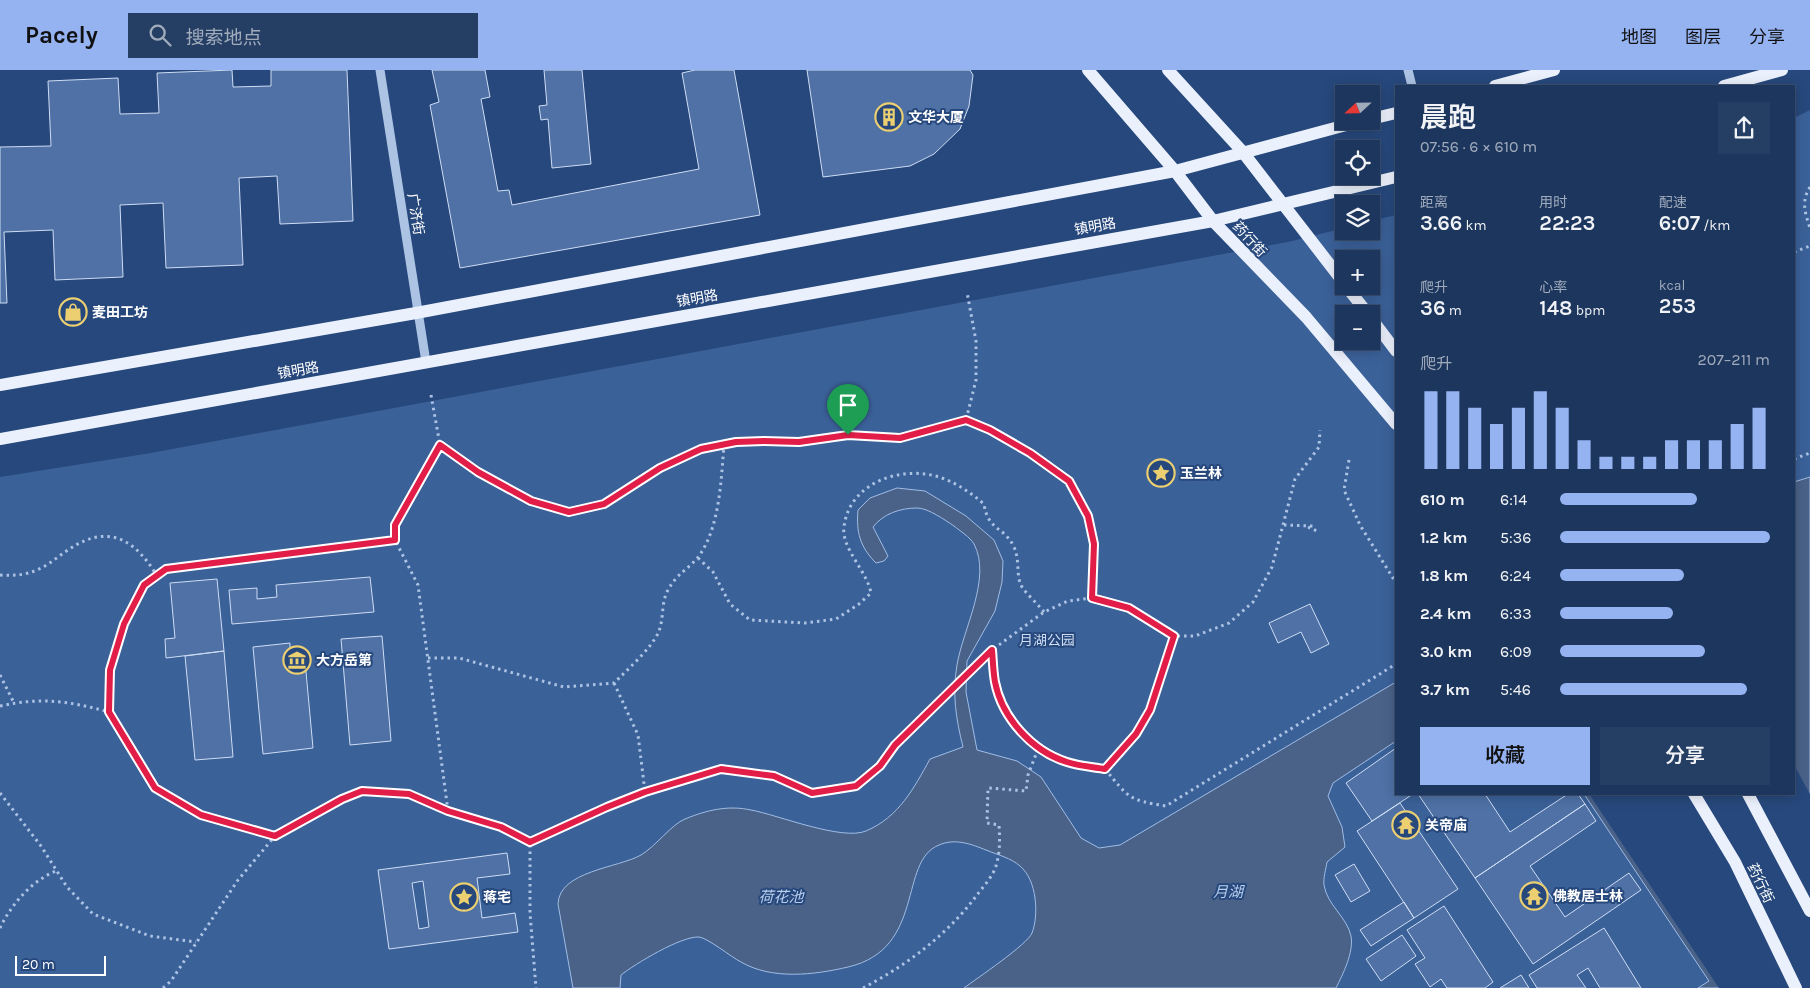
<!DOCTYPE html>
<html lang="zh">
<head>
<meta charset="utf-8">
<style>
  body { margin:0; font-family:Karla,"Noto Sans SC",sans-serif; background:#253e63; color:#f1f3f6; height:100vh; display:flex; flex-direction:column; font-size:19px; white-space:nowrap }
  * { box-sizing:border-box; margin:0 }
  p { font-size:16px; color:#a0abbc }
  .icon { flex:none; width:28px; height:28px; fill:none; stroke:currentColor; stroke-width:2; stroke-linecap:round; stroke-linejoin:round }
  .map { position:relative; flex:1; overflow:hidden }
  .side { position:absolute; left:1395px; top:15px; width:400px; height:710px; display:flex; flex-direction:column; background:#1d365d; border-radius:0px; box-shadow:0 2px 12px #0003,0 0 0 1px #3b5072 }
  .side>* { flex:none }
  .needle { width:32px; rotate:248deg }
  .fabs { position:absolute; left:1335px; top:15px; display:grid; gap:10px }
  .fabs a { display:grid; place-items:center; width:45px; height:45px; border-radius:0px; background:#1d365d; box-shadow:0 2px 12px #0003,0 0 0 1px #3b5072; font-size:25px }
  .scale { position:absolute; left:15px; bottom:12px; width:91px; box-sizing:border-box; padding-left:5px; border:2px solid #fff; border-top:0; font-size:14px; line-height:18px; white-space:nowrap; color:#fff; -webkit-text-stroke:4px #27487c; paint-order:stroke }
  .pin { position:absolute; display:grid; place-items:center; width:42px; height:42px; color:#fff; margin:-51px -21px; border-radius:50% 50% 50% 0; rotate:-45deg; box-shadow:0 0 5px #0007 }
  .pin .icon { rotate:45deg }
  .round { display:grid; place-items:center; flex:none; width:52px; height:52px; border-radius:0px; background:#253e63 }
  .headline { display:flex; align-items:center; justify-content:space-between; height:85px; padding:0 25px }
  h1 { font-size:28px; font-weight:600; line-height:38px }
  .stats { display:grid; grid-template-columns:repeat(3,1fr); gap:8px; height:85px; padding:5px 25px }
  .stats div { display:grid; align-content:center }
  .stats b { font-size:21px; font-weight:600 }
  .stats small { font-size:14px; font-weight:400 }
  .stats p { font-size:14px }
  .chart { height:140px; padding:10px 25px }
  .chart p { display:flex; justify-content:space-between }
  .chart svg { width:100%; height:90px; margin-top:5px; stroke:#95b2f1; stroke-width:6 }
  .primary-button { display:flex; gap:10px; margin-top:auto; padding:10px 25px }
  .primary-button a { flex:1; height:58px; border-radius:0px; background:#95b2f1; color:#111; font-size:20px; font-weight:600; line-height:58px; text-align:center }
  .primary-button a+a { background:#253e63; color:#f1f3f6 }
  ul { padding:0 25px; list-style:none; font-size:16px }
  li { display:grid; grid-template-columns:80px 60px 1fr; align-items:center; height:38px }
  li i { height:12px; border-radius:6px; background:#95b2f1 }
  header { display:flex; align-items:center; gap:30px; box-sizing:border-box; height:70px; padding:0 25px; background:#95b2f1; color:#111 }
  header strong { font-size:24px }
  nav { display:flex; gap:28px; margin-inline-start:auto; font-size:18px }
  .search { width:350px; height:45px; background:#253e63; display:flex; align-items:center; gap:12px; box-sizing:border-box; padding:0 18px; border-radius:0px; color:#a0abbc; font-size:19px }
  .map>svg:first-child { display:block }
  .green { fill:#3b6199; fill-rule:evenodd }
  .water { fill:#4a6288; stroke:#a0bde5 }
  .pier { fill:#27487c }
  .building { fill:#4f71a5; stroke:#ceddf4; fill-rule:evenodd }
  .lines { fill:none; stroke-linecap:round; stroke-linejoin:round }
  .path { stroke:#acc3e4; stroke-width:3; stroke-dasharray:2.5 4; stroke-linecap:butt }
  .minor { stroke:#acc3e4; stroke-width:9 }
  .major { stroke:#ebf1fc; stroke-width:12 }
  .route-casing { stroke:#fff; stroke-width:10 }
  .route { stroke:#e11d48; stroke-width:6 }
  .labels { text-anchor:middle; stroke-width:4; stroke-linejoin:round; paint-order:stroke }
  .poi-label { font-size:14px; font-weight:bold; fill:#fff; stroke:#27487c; text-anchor:start }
  .street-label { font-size:14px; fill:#fff; stroke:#27487c }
  .park-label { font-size:14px; fill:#ceddf4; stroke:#27487c }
  .water-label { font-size:15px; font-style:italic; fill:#b7cdec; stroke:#27487c }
</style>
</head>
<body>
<header>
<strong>Pacely</strong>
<div class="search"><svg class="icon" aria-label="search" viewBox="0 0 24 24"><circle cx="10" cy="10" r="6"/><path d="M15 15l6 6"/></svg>搜索地点</div>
<nav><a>地图</a><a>图层</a><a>分享</a></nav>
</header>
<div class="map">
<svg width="1810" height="918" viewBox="0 0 1810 918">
  <rect width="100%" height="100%" fill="#27487c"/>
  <path class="green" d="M1810 40V918H0V407L151 383 1288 172 1344 158V161H1371V151L1396 145V724H1794V48ZM1344 189H1371V216H1344ZM1344 244H1371V271H1344Z"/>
  <path class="water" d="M1810 407V918H1698L1709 911 1584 724H1794V412Z
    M897 418 925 421 966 446 994 470 1003 491 1002 512 995 541 967 591 966 622 977 680 1017 691 1041 707 1081 768 1099 778 1120 775 1396 612V671L1333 713 1328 726 1342 757 1345 777 1327 792C1326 799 1323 808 1324 815 1327 835 1347 847 1351 866 1354 882 1343 904 1336 918H964C976 909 1028 874 1032 863 1039 845 1037 810 1020 796 1011 788 998 785 986 780 971 774 955 768 939 775 898 791 926 879 848 897 814 905 772 910 741 892 731 887 708 868 699 867 681 866 635 894 621 905L620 918H573L558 834C559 801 618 798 641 785 656 776 672 754 685 749 707 740 728 735 751 740 778 745 842 771 866 761 899 747 914 718 930 689L963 677C956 649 952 624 957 595 963 559 992 508 974 474 970 467 960 461 954 456 945 450 928 438 917 438 900 438 883 444 873 457L888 486 884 491 876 493C860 477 856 462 858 440L870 428Z"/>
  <path class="pier" d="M1794 695 1810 724V918H1719L1589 724H1794Z"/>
  <path class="building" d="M232 0 233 17 271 16V0H347L353 151 280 154 277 106 239 108 243 195 166 198 163 133 120 135 123 207 55 210 53 160 4 162 7 233H0V77L51 76 48 11 118 8 120 44 159 43 157 3Z
    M432 0H485L490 27 481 29 498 121 509 120 512 135 699 99 682 3 695 0H734L760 145 460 198 430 35 439 32Z
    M544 0H582L591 94 552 98 548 49 541 50 539 36 547 35Z
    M807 0H970L973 5 969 36 960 59 934 84 910 96 823 107Z
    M370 507 374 542 232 554 229 520 257 518V529L277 527 276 515Z
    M217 509 224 581 166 588 165 569 175 568 170 513Z
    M1310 534 1329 574 1311 583 1301 562 1278 573 1269 553Z
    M382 566 391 671 350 675 341 569Z
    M290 573V582L304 580 313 678 263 684 253 577Z
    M224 581 233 687 195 690 185 586Z
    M1396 678V724H1413L1372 751 1346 713Z
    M1418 724H1485L1510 762 1568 724H1578L1585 734 1475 808Z
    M1400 733 1458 819 1414 848 1357 761Z
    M1585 734 1596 751 1530 796 1565 847 1629 803 1641 820 1533 894 1475 808Z
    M507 783 510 804 477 808 482 848 515 843 518 862 389 879 378 800ZM423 811 429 857 419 859 412 813Z
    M1354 794 1370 821 1351 832 1335 805Z
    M1404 832 1414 848 1371 876 1360 860Z
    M1444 836 1493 912 1485 918H1447L1441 909 1430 917 1415 894 1425 888 1407 860Z
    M1604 858 1641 918H1600L1588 898 1577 905 1586 918H1537L1529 905Z
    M1402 865 1416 886 1381 911 1366 889Z
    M1521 905 1529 918H1500Z"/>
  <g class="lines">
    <path class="path" d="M1810 117C1801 131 1805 143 1810 158
      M1794 182 1810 176
      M431 325 440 375
      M966 350 990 359 1030 383 1069 411 1088 445 1094 474 1092 528
      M1794 389 1810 383
      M1349 390 1344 420 1360 455 1396 513
      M1284 455 1313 456
      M1308 457 1317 461
      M698 488 713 502 730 534 750 550 805 553 836 549 859 534 871 523C867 501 841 478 844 457 849 412 903 394 942 408 958 414 971 423 984 434 988 461 1004 456 1014 477 1020 490 1016 505 1021 515 1024 522 1039 535 1044 542
      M0 505C14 506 25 505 37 500 51 494 63 482 76 475 113 454 138 474 157 506
      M992 581C993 591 993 602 995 612 1003 648 1032 681 1067 692 1079 696 1093 697 1105 699 1129 728 1128 730 1166 736L1396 594
      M428 588H459L564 617 614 613C627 600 652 578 659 561 664 548 661 532 668 520 677 503 689 499 699 486 720 456 721 410 724 375
      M0 605 14 633
      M614 613 638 665 645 722
      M0 636C41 627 69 631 109 642L155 718 201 745 275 766
      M109 642 110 600 124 554 144 515 166 499 395 470
      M1105 699 1136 664 1150 640 1174 566
      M0 723 41 776 67 817 93 844 150 866 196 872
      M448 741 418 515 395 470V455L440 375 478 402 531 431 569 442 604 434 660 399 701 379 736 372 763 371 799 372 849 365 900 368 966 350 976 310V271L967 222
      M530 772 607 737 645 722 721 699 774 706 812 723 856 716 880 696 895 675 992 580 1044 542 1068 531 1092 528 1129 537 1174 566H1195L1229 553 1253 532 1272 497 1295 409 1319 377 1320 360
      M0 858C11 835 31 811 56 801
      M163 918 171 911 238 810 275 766 342 729 362 721 409 724 448 741 501 757 530 772V843L536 918
      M863 918C907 895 947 865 977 825 983 817 993 806 996 796 1000 782 1000 770 999 755L987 753 988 718 1026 721 1028 705 1038 679"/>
    <path class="minor" d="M380 0 426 292
      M1408 0 1412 16"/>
    <path class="major" d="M1088 0 1175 101 1213 151 1306 247 1396 354
      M1168 0 1242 81 1344 213
      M1495 16 1554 0
      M1724 16 1782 0
      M1371 49 1396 43
      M1346 216 1368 244
      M1371 248 1396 281
      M0 315 416 243 1175 101 1361 51
      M0 369 1213 151 1396 107
      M1694 724 1735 792 1796 918
      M1748 724 1810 841"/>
  </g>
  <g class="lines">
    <g class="route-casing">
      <path id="route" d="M966 350 990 360 1030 383 1069 411 1088 446 1094 474 1092 528 1129 538 1174 566 1150 640 1136 664 1105 699C1093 697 1079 696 1067 692 1032 681 1002 648 995 612 993 601 993 591 992 580L895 675 880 696 856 716 812 723 774 706 721 699 645 722 607 737 530 772 501 757 448 741 409 724 362 721 342 729 275 766 201 745 155 718 109 642 110 600 124 554 144 515 166 499 395 470V455L440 375 478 402 531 431 569 442 604 434 660 398 701 379 736 372 764 371 799 372 848 365 900 368Z"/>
    </g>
    <use href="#route" class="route"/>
  </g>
  <defs>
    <g id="building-ring" transform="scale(1.4375)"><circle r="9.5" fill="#27487c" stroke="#eccf71" stroke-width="1.5"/><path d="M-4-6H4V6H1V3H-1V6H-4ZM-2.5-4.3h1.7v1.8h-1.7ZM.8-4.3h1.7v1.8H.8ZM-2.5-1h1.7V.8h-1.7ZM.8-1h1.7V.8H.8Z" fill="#eccf71"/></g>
    <g id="shop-ring" transform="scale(1.4375)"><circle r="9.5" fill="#27487c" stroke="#eccf71" stroke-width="1.5"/><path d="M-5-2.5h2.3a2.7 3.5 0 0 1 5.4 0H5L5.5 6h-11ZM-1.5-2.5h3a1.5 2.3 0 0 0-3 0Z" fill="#eccf71"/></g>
    <g id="sight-ring" transform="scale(1.4375)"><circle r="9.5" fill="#27487c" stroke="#eccf71" stroke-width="1.5"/><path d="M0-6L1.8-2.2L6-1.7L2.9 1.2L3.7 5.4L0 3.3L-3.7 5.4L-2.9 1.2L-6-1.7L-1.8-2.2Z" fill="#eccf71"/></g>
    <g id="museum-ring" transform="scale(1.4375)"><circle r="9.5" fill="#27487c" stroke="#eccf71" stroke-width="1.5"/><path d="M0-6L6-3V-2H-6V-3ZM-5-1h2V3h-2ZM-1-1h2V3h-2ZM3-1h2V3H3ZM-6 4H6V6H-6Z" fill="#eccf71"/></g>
    <g id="temple-ring" transform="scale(1.4375)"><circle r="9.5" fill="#27487c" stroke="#eccf71" stroke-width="1.5"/><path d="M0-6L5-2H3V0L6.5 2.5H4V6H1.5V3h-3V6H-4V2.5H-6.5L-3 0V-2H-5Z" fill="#eccf71"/></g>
  </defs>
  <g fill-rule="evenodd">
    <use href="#building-ring" x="889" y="47"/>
    <use href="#shop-ring" x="73" y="242"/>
    <use href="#sight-ring" x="1161" y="403"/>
    <use href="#museum-ring" x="297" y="590"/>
    <use href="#temple-ring" x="1406" y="755"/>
    <use href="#temple-ring" x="1534" y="826"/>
    <use href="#sight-ring" x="464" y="827"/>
  </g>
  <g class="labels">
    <g class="poi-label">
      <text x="908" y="52">文华大厦</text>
      <text x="92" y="247">麦田工坊</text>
      <text x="1180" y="408">玉兰林</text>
      <text x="316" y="595">大方岳第</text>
      <text x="1425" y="760">关帝庙</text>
      <text x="1553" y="831">佛教居士林</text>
      <text x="483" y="832">蒋宅</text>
    </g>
    <g class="street-label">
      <text transform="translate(416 144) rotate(81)" y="5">广济街</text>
      <text transform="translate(1095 156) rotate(-10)" y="5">镇明路</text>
      <text transform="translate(1250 169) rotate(47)" y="5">药行街</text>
      <text transform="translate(697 228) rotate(-10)" y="5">镇明路</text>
      <text transform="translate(298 300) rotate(-10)" y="5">镇明路</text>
      <text transform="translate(1761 813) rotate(64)" y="5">药行街</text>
    </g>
    <g class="park-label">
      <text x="1047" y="575">月湖公园</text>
    </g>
    <g class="water-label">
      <text x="1228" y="827">月湖</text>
      <text x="781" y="832">荷花池</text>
    </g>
  </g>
</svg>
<div class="fabs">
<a><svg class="needle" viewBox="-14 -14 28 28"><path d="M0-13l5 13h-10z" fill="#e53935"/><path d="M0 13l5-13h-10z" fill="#a0abbc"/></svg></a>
<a><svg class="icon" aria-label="locate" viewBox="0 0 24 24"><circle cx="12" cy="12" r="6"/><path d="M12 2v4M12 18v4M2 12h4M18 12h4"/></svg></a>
<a><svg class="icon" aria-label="layers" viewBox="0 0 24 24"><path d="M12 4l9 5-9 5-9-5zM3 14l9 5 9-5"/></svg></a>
<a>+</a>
<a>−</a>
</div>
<div class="scale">20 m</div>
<div class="pin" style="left:848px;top:365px;background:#1e9e55"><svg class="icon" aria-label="arrive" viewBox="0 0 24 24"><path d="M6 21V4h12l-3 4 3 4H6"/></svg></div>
<section class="side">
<div class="headline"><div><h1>晨跑</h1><p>07:56 · 6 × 610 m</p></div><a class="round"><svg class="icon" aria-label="share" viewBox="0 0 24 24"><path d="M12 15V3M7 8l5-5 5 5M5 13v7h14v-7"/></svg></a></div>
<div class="stats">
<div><p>距离</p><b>3.66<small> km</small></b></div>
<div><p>用时</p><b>22:23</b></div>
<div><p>配速</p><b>6:07<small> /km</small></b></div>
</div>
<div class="stats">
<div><p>爬升</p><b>36<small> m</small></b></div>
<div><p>心率</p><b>148<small> bpm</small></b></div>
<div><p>kcal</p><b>253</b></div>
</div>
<div class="chart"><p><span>爬升</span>207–211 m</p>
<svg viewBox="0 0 160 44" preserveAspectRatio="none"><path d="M5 44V6M15 44V6M25 44V14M35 44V22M45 44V14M55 44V6M65 44V14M75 44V30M85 44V38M95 44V38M105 44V38M115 44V30M125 44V30M135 44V30M145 44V22M155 44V14"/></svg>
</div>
<ul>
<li><b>610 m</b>6:14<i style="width:65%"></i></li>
<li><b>1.2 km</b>5:36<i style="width:100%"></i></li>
<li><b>1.8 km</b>6:24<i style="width:59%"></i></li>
<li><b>2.4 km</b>6:33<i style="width:54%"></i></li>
<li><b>3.0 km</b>6:09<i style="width:69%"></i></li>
<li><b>3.7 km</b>5:46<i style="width:89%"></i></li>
</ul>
<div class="primary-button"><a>收藏</a><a>分享</a></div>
</section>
</div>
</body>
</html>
